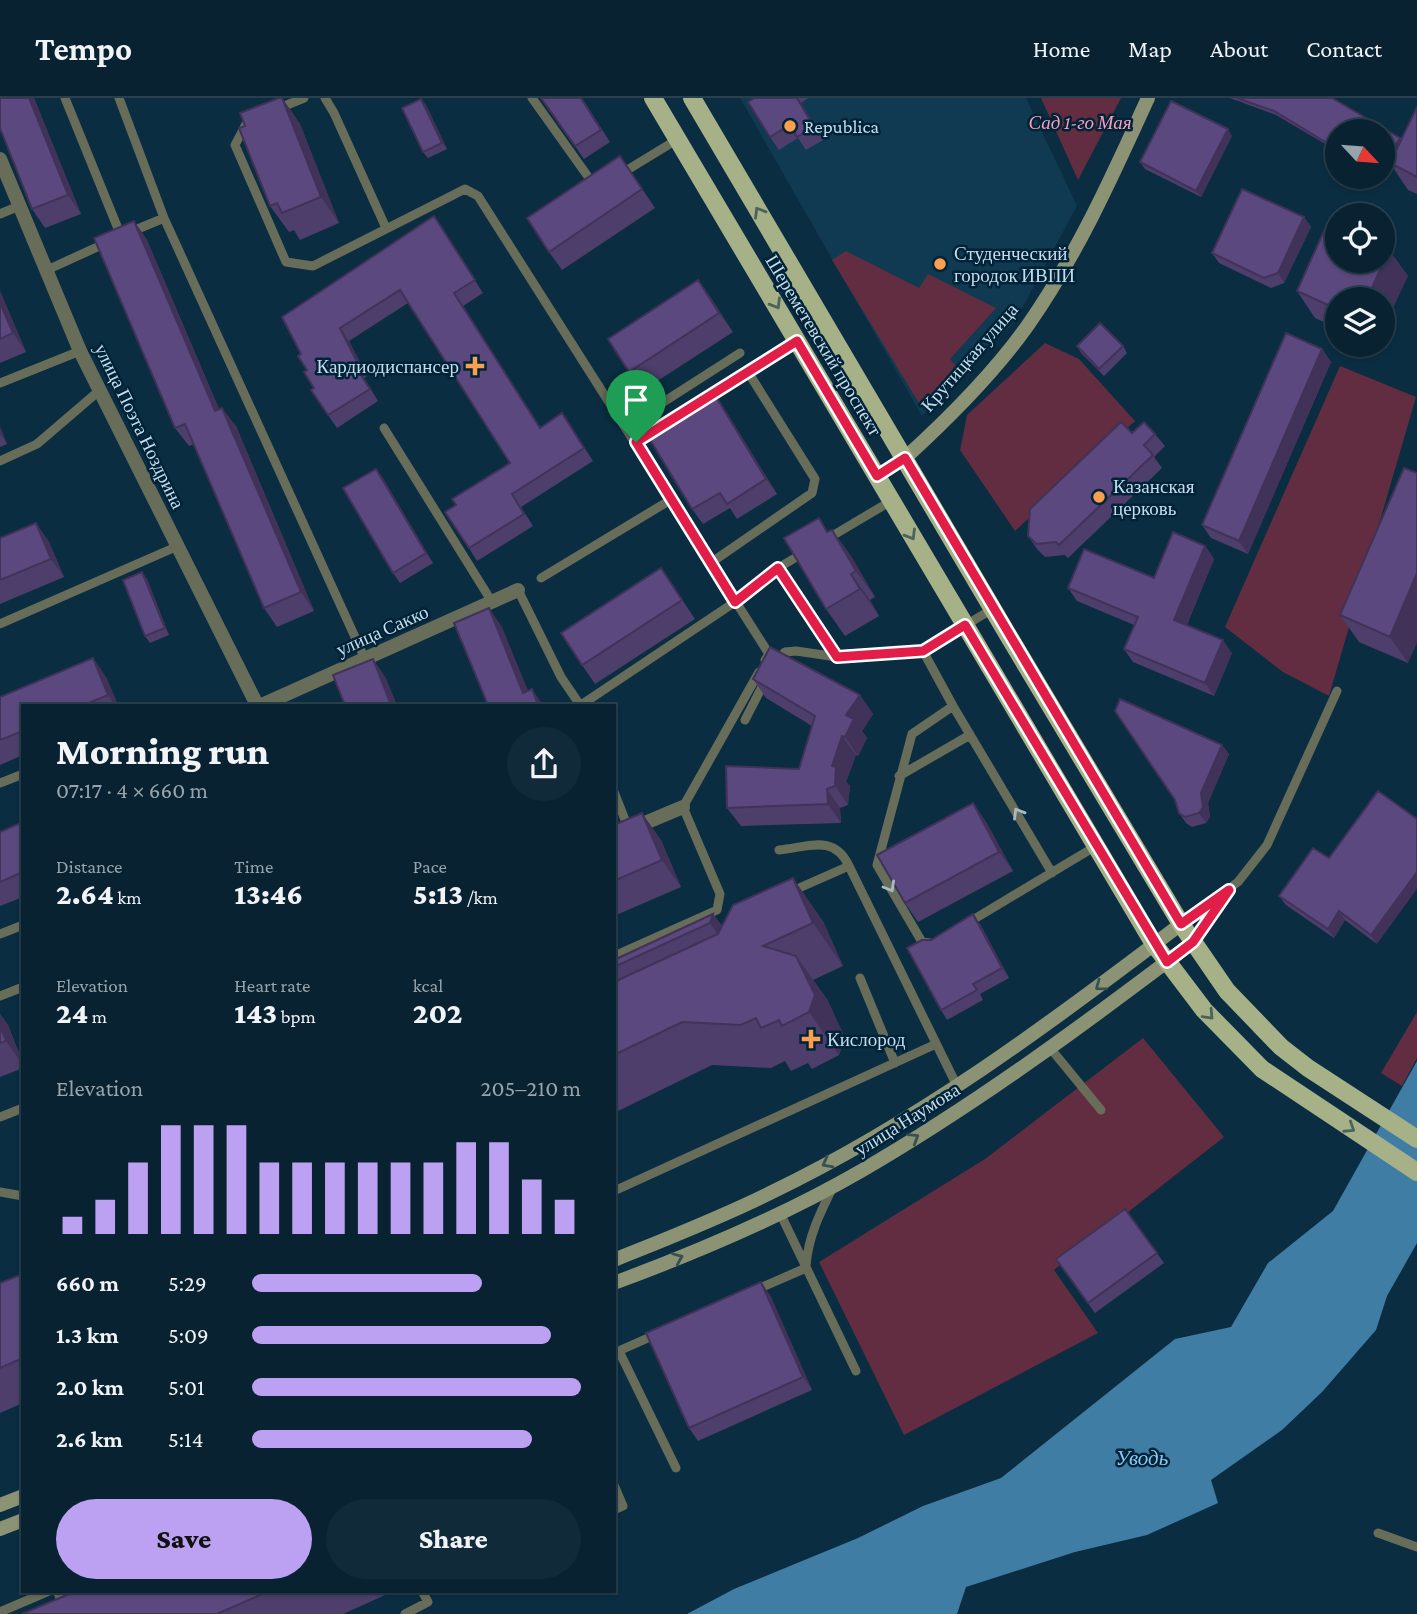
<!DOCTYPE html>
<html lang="en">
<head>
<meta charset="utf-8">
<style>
  body { margin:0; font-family:"Crimson Pro",serif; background:#112a39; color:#f1f3f6; height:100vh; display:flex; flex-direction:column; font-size:26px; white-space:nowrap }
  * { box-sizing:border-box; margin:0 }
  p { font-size:23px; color:#98a4ab }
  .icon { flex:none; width:38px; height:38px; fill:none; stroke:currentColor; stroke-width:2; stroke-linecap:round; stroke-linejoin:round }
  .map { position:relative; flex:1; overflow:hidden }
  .sheet { position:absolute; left:21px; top:606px; width:595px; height:889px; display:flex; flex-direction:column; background:#082231; border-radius:0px; box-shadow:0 2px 5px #0004,0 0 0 2px #293f4d }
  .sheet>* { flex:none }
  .needle { width:46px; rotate:116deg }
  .fabs { position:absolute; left:1325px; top:21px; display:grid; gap:14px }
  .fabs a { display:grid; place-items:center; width:70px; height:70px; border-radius:50%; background:#082231; box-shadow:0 2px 5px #0004,0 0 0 2px #293f4d; font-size:35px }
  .pin { position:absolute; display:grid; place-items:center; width:60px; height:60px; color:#fff; margin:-72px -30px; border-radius:50% 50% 50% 0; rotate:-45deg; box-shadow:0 0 7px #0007 }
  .pin .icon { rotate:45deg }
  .round { display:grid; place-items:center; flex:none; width:74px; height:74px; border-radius:37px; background:#112a39 }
  .head { display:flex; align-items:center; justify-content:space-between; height:119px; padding:0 35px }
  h1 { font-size:38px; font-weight:800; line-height:52px }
  .stats { display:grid; grid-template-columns:repeat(3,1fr); gap:10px; height:119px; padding:7px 35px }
  .stats div { display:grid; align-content:center }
  .stats b { font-size:30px; font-weight:800 }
  .stats small { font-size:19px; font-weight:400 }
  .stats p { font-size:19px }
  .chart { height:196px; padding:14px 35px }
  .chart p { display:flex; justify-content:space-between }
  .chart svg { width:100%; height:126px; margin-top:7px; stroke:#bca0f2; stroke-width:6 }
  .cta { display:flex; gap:14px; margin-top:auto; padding:14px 35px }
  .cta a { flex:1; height:80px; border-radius:42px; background:#bca0f2; color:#111; font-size:28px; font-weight:800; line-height:80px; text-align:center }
  .cta a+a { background:#112a39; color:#f1f3f6 }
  ul { padding:0 35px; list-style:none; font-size:23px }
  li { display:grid; grid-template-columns:112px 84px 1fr; align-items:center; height:52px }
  li i { height:18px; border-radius:9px; background:#bca0f2 }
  header { display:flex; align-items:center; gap:42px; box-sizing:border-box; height:98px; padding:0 35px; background:#082231; border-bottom:2px solid #293f4d }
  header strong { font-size:33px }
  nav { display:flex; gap:38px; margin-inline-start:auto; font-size:24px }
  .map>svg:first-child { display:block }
  .built { fill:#103a51 }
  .green { fill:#622d40 }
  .water { fill:#407da5 }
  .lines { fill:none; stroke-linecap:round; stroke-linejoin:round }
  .lane { stroke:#686d5a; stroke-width:9 }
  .street { stroke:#686d5a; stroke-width:14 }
  .secondary { stroke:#8c9374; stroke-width:14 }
  .primary { stroke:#a7b188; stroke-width:18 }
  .wall { fill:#4e3e6c }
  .shaded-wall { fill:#403258 }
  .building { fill:#5b487e; stroke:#403258; stroke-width:2 }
  .oneway { stroke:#4b635b }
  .oneway2 { stroke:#a9bbc1 }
  .oneway3 { stroke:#38504f }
  .route-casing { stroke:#fff; stroke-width:14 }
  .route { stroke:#e11d48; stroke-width:9 }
  .poi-dot { fill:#fa9f4f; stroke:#002337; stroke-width:2.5 }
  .labels { text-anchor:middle; stroke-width:5; stroke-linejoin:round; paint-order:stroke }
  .park-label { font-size:19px; font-style:italic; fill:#fc9dbc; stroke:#002337 }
  .poi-label { font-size:19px; fill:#c5dced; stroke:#002337; text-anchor:start }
  .street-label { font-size:19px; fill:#c5dced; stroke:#002337 }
  .water-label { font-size:21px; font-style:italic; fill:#86c9f7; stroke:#002337 }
</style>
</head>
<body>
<header>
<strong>Tempo</strong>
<nav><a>Home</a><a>Map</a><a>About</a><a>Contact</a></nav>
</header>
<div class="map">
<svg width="1417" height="1516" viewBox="0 0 1417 1516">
  <rect width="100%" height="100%" fill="#0a2d41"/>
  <path class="built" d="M740 0H1026L1077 108 1015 223 922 318Z"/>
  <path class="green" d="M1041 0H1121L1078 82Z
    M846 153 919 190 928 176 996 210 950 261 961 274 922 310 832 162Z
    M1045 245 1079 261 1135 323 1015 433 960 352 967 317Z
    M1340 268 1416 299 1329 598 1283 574 1225 529Z
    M1417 914V960L1402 988 1381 975Z
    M1143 940 1224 1039 1054 1172 1098 1235 904 1337 819 1164 985 1061Z"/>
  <path class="water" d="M1417 963V1145L1387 1198 1376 1232 1322 1294 1282 1332 1211 1382 1218 1405 1147 1437 1075 1454 966 1489 957 1516H687L734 1491 858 1440 923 1408 1001 1380 1175 1241 1231 1229 1268 1165 1333 1113Z"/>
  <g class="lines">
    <path class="lane" d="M65 0 121 138
      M119 0 164 120 365 561
      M325 0 334 15 386 130
      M532 0 594 87
      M277 11 304 0
      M246 26 235 47 286 164 313 168 465 91 478 98 769 556 765 562
      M619 77 678 41
      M0 116 19 108
      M128 135 164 120
      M47 172 106 145
      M0 285 80 253
      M626 328 740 255
      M384 330 492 504
      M636 344 797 243
      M0 363 37 346 100 292
      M827 441 891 403
      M712 464 812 395 815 381 748 274
      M778 470 805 454
      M541 480 672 401
      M518 492 561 579 580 607
      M0 526 178 448
      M923 553 953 608 912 636 877 767 922 844 930 845
      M777 562 785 554 796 553 837 559 923 553 994 510
      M581 607 735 504 778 470 837 559
      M953 608 1052 775
      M745 622 765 583
      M899 678 970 637
      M0 685 23 676
      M614 694 629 732
      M779 752C809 749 834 736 849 768
      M790 794 849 768 957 988
      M966 826 1096 748
      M1181 826 1238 784 1267 747 1337 593
      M0 836 23 827
      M1193 844 1224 799
      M614 858 717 812 720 796 683 709 759 574
      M860 880 895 965
      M0 898 23 889
      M1051 951 1101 1012
      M0 1019 23 1010
      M614 1093 936 946
      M0 1094 23 1098
      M780 1115 856 1273
      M806 1168C808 1139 820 1115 833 1089
      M753 1193 806 1170
      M619 1253 676 1370
      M614 1255 657 1236
      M614 1387 623 1408 614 1412
      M1378 1435 1417 1449
      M57 1493 67 1516
      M0 1514 49 1493
      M405 1516 428 1504 422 1493"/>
    <path class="street" d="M0 61 80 253 257 607
      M262 607 518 492
      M614 738 683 709"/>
    <path class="secondary" d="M905 360C949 320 994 275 1028 227 1077 157 1113 77 1148 0
      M614 1162C666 1141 720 1120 770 1095 918 1024 1051 925 1181 826
      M614 1185C698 1154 783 1118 861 1073 978 1005 1086 925 1193 844
      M0 1407 23 1398
      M0 1431 23 1422"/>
    <path class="primary" d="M653 0 1154 846 1204 912 1262 971 1417 1074
      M692 0 1008 537 1181 826 1227 893 1281 949 1308 970 1417 1041"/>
  </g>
  <path class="wall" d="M0 0H34L81 116 45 130 32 111Z
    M282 0 300 26 339 125 300 142 294 132 289 134 270 108 245 28Z
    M541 0H582L610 44 584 61Z
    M754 0H808L801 5 823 42 806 52 798 40 779 52 770 39Z
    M1230 0H1332L1401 42 1417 9V96L1408 92 1390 65 1337 33V53L1276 17Z
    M421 1 426 7 447 51 428 60 423 54Z
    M1232 38 1201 99 1145 71 1140 64Z
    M620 58 655 110 562 172 549 154Z
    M434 118 483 195 463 208 540 329 562 315 593 363 521 409 533 428 477 463 469 450 456 407 510 365 408 205 349 243 367 278 364 280 378 303 337 330 328 317 314 290 301 256Z
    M1304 119 1311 129 1284 185 1271 190 1219 165 1212 155Z
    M134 123 147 142 219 311 236 328 314 513 277 529 264 510 194 346 189 348 175 330Z
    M1389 152 1408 178 1337 201V230L1315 220 1297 193Z
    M698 182 733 234 642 293 629 274Z
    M0 193 26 254 0 265Z
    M1077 248H1123L1127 255 1104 278 1081 255Z
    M1322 251 1331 264 1248 456 1211 440 1202 427Z
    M715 297 725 312 777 396 737 421 730 410 703 426 692 411Z
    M0 329 7 346 0 349Z
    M1132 335 1155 336 1165 348 1154 359 1162 370 1068 460 1065 457 1045 459 1037 451 1028 438Z
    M376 371 433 465 400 485 393 475Z
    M1417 375 1408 565 1359 544 1340 517Z
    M36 425 49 444 64 479 0 506V440Z
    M832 432 851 458 875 499 870 502 879 518 845 538 826 511 829 434Z
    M1205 448 1214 461 1187 527 1232 555 1214 598 1133 564 1124 551 1134 527 1077 503 1068 490 1154 480Z
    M661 470 695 521 595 586 582 567Z
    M147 481 169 537 150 545 145 538Z
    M106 579 118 607H23V657L0 667V599Z
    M753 581 860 597 873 616 862 633 867 640 858 658 856 657 846 684 850 688 848 707 840 710 841 725 741 728 727 710 799 671 812 628 766 600Z
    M1222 647 1229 656 1208 705 1210 719 1206 725 1192 729 1186 725 1179 715Z
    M973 705 986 724 1013 773 918 824 905 805Z
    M23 724V799L0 808V734Z
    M614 727 661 742 681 789 614 818Z
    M1329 760 1377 846 1345 822 1334 840 1286 807 1279 798Z
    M713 816 722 828 823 823 843 868 813 882 827 901 845 940 839 957 812 971 808 965 791 973 785 963 771 970 712 967 614 1015V862Z
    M980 826 1009 880 980 896 983 902 947 922 941 912 931 842Z
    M0 916 8 927 23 965V970L0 979Z
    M1125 1111 1164 1165 1095 1215 1056 1161Z
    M23 1176V1305L0 1315V1185Z
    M770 1197 812 1292 698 1343 689 1330Z
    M76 1493H391L392 1494 343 1516H22Z"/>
  <path class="shaded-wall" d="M29 0H34L81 116 68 97Z
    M282 0 300 26 339 125 321 99Z
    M797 0H798L823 42 814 29Z
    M421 1 426 7 447 51 442 45Z
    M1228 31 1232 38 1201 99 1196 93Z
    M1400 40 1402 43 1382 76V69Z
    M1304 119 1311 129 1284 185 1278 175Z
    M134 123 147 142 228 332 215 313Z
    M1389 152 1408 178 1382 234V201H1367Z
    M698 182 712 201 733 234 719 215Z
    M0 193 26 254 13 235 0 205Z
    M454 195 463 208 548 342 540 330Z
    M340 230 349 243 367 278 358 266Z
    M1322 251 1331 264 1248 456 1239 443Z
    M715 297 725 312 777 396 766 381Z
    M222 310 236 328 314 513 301 494Z
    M0 329 7 346 0 336Z
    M376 371 383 380 433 465 426 455Z
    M36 425 49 444 64 479 51 461Z
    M832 432 851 458 875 499 856 473Z
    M1205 448 1214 461 1183 535 1174 522Z
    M142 474 147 481 169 537 165 530Z
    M1417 475V545L1408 565 1390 539Z
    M851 476 870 502 879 518 860 491Z
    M489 510 502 529 534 607 523 595Z
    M1223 542 1232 555 1214 598 1205 585Z
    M93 560 106 579 118 607H115L108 597Z
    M373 561 386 580 397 607H391Z
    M532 591 543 607H538Z
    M860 597 873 616 862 633 867 640 858 658 845 639 846 617Z
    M842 638 856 657 846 684 850 688 848 707 835 688 832 668Z
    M1222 647 1229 656 1208 705 1210 719 1206 725 1199 715 1201 695Z
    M827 691 840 710 841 725 828 706Z
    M973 705 986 724 1013 773 999 754Z
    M642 715 661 742 681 789 662 762Z
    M1417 774V791L1377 846 1371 837Z
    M793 780 823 823 843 868 813 825Z
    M1339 813 1345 822 1334 840 1328 831Z
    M713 816 743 859 740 868 710 825Z
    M973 816 980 826 1009 880 1002 870Z
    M796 858 827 901 845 940 839 957 809 914Z
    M0 916 8 927 23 967 6 943 0 928Z
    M761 1184 770 1197 812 1292 803 1279Z"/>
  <path class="building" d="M0 0H29L68 97 32 111 0 30Z
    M279 0H282L321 99 282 115 277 105 270 108 239 30 245 28 240 15Z
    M541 0H581L601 32 575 48Z
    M754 0H797L814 29 797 39 790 27 770 39 748 4Z
    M1237 0H1332L1400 40 1382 69V33H1337V51L1274 13Z
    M421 1 442 45 423 54 402 10Z
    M1171 3 1228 31 1196 93 1140 64Z
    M1417 9V79L1390 65Z
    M620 58 642 91 549 154 527 120Z
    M1242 91 1304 119 1278 175 1264 180 1212 155Z
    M434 118 475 182 454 195 540 330 562 315 584 350 512 396 524 416 469 450 445 414 456 407 452 401 510 365 400 192 340 230 358 266 355 268 370 291 328 317 311 292 314 290 304 274 307 272 298 258 301 256 282 219Z
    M134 123 215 313 222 310 301 494 264 510 185 326 175 330 94 140Z
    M1328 124 1337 128V163H1382V149L1389 152 1367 201H1337V211L1297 193Z
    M698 182 719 215 629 274 608 241Z
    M0 205 13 235 0 241Z
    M1100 225 1123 248 1099 271 1077 248Z
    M1286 235 1322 251 1239 443 1202 427Z
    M715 297 766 381 727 406 720 395 692 411 649 340Z
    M1121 324 1132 335 1144 324 1155 336 1144 347 1153 357 1059 447 1056 444 1036 446 1028 438 1030 411Z
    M1404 370 1417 375V475L1390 539 1340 517Z
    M376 371 426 455 393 475 343 390Z
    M819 420 827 434 832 432 856 473 851 476 860 491 826 511 784 440Z
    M36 425 51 461 0 482V440Z
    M1173 434 1205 448 1174 522 1223 542 1205 585 1124 551 1138 519 1068 490 1084 451 1154 480Z
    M661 470 682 502 582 567 561 535Z
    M142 474 165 530 145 538 123 482Z
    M489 510 523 595 532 591 538 607H496V606L488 607 454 525Z
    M770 549 860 597 846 617 854 621 845 639 842 638 832 668 836 669 835 688 827 691 828 706 727 710 726 668 799 671 815 618 753 581Z
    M93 560 108 597 84 607H23V633L0 642V599Z
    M373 561 391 607H345L333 577Z
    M1120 601 1222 647 1201 695 1203 709 1199 715 1185 719 1179 715 1175 702 1115 613Z
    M1378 693 1417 721V774L1371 837 1339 813 1328 831 1279 798 1313 750 1329 760Z
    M973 705 999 754 905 805 877 757Z
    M642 715 662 762 614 783V727Z
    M23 724V774L0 784V734Z
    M793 780 813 825 763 848 796 858 815 897 809 914 782 928 779 922 761 930 756 920 741 927 682 924 614 957V884L718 836 733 807Z
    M713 816 710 825 614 869V862Z
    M973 816 1002 870 973 886 977 892 941 912 907 850 922 842H931Z
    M0 928 6 943 0 945Z
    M1125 1111 1157 1155 1088 1205 1056 1161Z
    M23 1176V1260L0 1270V1185Z
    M761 1184 803 1279 689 1330 646 1235Z
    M76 1493H269L217 1516H22Z"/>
  <defs><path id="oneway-chevron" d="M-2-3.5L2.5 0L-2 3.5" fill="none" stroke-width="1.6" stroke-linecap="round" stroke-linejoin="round" transform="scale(1.75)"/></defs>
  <g class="oneway">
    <use href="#oneway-chevron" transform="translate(759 114) rotate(-121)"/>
    <use href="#oneway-chevron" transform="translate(776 206) rotate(59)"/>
    <use href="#oneway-chevron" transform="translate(911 437) rotate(59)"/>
    <use href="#oneway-chevron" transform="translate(1209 917) rotate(47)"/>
    <use href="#oneway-chevron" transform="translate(1350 1030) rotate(33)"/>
  </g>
  <g class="oneway2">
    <use href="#oneway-chevron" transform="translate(1018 715) rotate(-121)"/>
    <use href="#oneway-chevron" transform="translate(890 789) rotate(60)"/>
  </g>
  <g class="oneway3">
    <use href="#oneway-chevron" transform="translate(1100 888) rotate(143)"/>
    <use href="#oneway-chevron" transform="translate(914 1040) rotate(-32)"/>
    <use href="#oneway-chevron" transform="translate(827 1065) rotate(152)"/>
    <use href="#oneway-chevron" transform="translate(678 1160) rotate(-23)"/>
  </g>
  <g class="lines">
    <g class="route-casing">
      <path id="route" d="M797 243 877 378 905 360 1181 826 1229 792 1193 844 1167 864 965 527 923 553 837 559 778 470 735 504 636 344Z"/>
    </g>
    <use href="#route" class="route"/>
  </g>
  <g class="poi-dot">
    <circle cx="790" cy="28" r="7"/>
    <circle cx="940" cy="166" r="7"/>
    <path d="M471.5 257.5h7v7h7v7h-7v7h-7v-7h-7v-7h7z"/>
    <circle cx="1099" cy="399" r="7"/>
    <path d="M807.5 930.5h7v7h7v7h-7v7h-7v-7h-7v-7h7z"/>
  </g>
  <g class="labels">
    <g class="park-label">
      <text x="1080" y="31">Сад 1-го Мая</text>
    </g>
    <g class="poi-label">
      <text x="804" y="35">Republica</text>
      <text x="954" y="162">Студенческий<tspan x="954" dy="22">городок ИВПИ</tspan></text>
      <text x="459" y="275" text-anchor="end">Кардиодиспансер</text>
      <text x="1113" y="395">Казанская<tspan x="1113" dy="22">церковь</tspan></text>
      <text x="827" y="948">Кислород</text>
    </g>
    <g class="street-label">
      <text transform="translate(824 247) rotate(59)" y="7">Шереметевский проспект</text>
      <text transform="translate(969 259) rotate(-49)" y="7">Крутицкая улица</text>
      <text transform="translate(140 328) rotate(64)" y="7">улица Поэта Ноздрина</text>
      <text transform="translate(382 532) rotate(-24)" y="7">улица Сакко</text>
      <text transform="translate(907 1021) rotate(-32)" y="7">улица Наумова</text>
    </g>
    <g class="water-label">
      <text x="1142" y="1367">Уводь</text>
    </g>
  </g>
</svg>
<div class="fabs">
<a><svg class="needle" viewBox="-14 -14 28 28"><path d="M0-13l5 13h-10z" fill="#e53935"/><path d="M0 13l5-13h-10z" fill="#98a4ab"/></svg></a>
<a><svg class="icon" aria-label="locate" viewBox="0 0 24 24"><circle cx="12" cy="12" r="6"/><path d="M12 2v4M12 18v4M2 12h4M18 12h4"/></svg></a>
<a><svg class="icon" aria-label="layers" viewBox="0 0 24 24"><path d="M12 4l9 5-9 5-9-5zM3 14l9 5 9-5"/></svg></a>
</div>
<div class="pin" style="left:636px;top:344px;background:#1e9e55"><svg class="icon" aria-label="arrive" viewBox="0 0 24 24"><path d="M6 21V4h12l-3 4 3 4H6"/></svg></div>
<section class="sheet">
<div class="head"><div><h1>Morning run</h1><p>07:17 · 4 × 660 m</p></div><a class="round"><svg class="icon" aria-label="share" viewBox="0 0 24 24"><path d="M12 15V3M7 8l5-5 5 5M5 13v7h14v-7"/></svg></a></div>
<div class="stats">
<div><p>Distance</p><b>2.64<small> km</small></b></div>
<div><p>Time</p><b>13:46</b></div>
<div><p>Pace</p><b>5:13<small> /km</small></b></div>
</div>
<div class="stats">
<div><p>Elevation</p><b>24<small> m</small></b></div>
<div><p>Heart rate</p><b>143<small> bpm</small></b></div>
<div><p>kcal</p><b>202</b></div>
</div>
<div class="chart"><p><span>Elevation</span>205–210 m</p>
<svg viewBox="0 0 160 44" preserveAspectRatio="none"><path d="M5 44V38M15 44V32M25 44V19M35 44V6M45 44V6M55 44V6M65 44V19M75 44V19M85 44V19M95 44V19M105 44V19M115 44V19M125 44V12M135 44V12M145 44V25M155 44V32"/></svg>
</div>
<ul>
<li><b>660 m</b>5:29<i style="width:70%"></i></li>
<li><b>1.3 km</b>5:09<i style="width:91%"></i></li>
<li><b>2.0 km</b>5:01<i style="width:100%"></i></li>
<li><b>2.6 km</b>5:14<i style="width:85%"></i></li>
</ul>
<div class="cta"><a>Save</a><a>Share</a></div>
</section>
</div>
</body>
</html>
